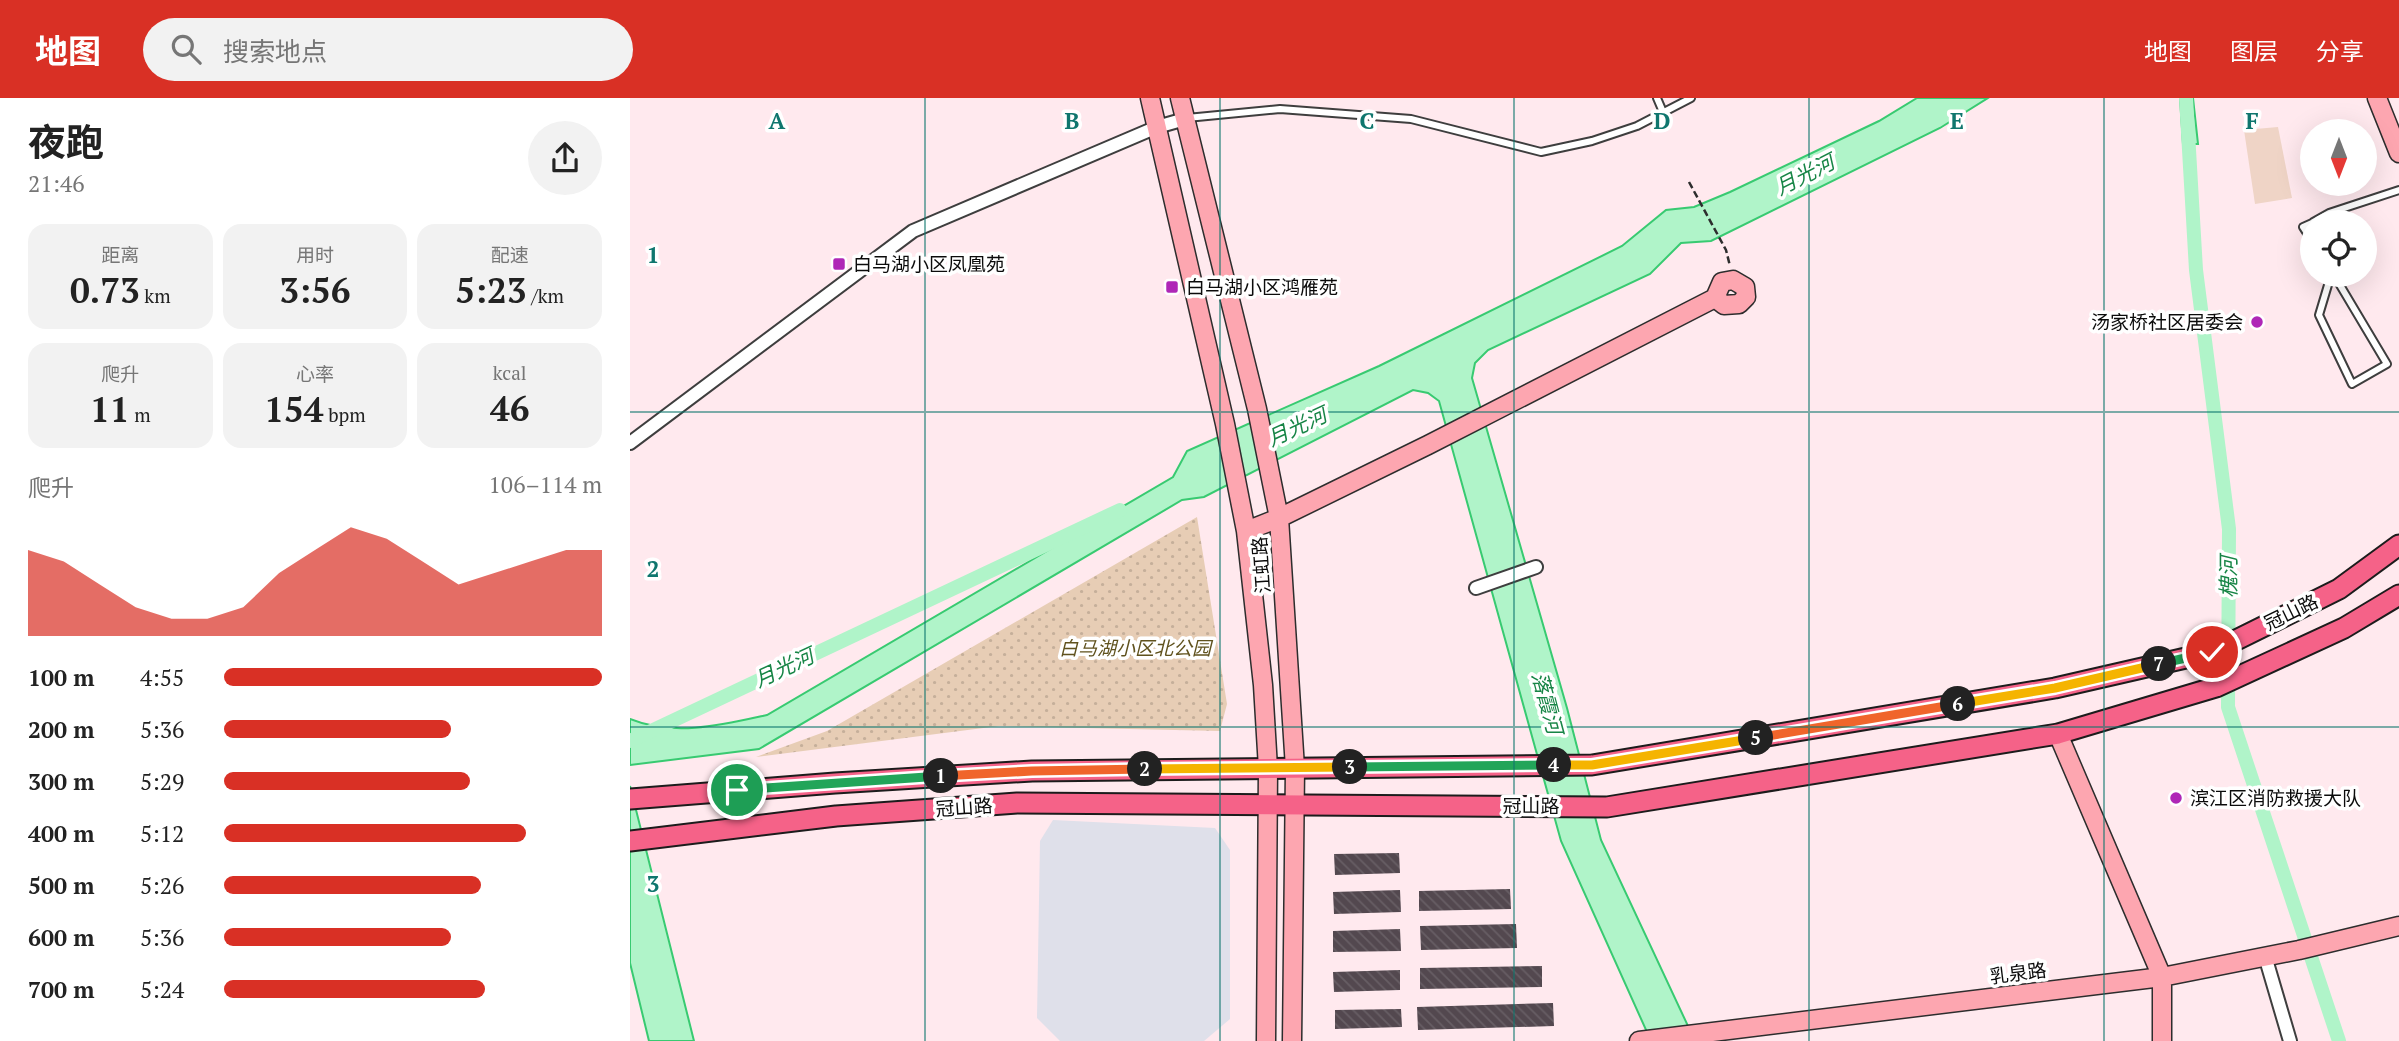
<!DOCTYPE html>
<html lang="zh">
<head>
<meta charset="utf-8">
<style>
  body { margin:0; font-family:"PT Serif","Noto Sans SC",serif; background:#f2f2f2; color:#222; height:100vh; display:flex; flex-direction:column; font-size:26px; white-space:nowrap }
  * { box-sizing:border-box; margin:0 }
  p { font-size:23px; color:#767676 }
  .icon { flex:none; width:38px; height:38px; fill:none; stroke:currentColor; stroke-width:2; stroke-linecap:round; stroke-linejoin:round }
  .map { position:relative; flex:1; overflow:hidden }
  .side { display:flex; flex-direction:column; background:#fff; width:630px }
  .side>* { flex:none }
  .needle { width:46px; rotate:180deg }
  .tools { position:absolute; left:1670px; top:21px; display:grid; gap:14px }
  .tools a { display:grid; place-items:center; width:77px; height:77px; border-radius:50%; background:#fff; box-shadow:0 7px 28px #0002; font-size:35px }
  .pin { position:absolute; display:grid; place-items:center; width:60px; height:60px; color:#fff; margin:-30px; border:4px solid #fff; border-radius:50%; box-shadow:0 2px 7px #0007 }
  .km { position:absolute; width:35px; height:35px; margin:-18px; border-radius:50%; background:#222; color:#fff; font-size:19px; line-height:35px; text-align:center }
  .round { display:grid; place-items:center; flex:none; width:74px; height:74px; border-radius:37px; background:#f2f2f2 }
  .summary { display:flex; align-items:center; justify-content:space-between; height:119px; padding:0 28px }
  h1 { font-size:38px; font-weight:700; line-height:52px }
  .stats { display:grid; grid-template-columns:repeat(3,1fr); gap:10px; height:119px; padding:7px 28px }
  .stats div { display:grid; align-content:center; border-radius:18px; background:#f2f2f2; text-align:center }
  .stats b { font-size:35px; font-weight:700 }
  .stats small { font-size:19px; font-weight:400 }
  .stats p { font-size:19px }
  .chart { height:196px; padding:14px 28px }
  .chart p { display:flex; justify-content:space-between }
  .chart svg { width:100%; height:126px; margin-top:7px; fill:#d93025; opacity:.7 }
  ul { padding:0 28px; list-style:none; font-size:23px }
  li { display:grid; grid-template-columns:112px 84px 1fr; align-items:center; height:52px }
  li i { height:18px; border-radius:9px; background:#d93025 }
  header { display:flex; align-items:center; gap:42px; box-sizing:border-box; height:98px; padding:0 35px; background:#d93025; color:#fff }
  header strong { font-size:33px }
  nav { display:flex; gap:38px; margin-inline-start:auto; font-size:24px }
  .search { width:490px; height:63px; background:#f2f2f2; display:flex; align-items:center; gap:18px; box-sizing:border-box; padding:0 24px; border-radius:38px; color:#767676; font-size:26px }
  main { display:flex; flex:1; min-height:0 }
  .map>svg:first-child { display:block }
  .industrial { fill:#dfe0ea }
  .park { fill:url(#park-dots) }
  .pitch { fill:#efd4c6 }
  .water { fill:#b0f4c9; stroke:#38ca71; stroke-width:2 }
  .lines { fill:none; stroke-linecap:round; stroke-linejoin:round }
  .canal { stroke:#b0f4c9; stroke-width:14 }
  .building { fill:url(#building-back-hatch) }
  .lane-casing { stroke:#3e3e3e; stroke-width:10 }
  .street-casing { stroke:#3e3e3e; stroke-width:16 }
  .secondary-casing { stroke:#2d2d2d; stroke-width:21 }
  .primary-casing { stroke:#1c1c1c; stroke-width:23 }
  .path { stroke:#2d2d2d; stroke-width:2.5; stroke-dasharray:7 3.5; stroke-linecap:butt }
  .lane { stroke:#fff; stroke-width:6 }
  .street { stroke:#fff; stroke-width:12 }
  .secondary { stroke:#fda6b0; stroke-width:18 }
  .primary { stroke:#f56288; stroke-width:19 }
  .split-1-casing { stroke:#fff; stroke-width:14 }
  .split-2-casing { stroke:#fff; stroke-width:14 }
  .split-3-casing { stroke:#fff; stroke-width:14 }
  .split-4-casing { stroke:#fff; stroke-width:14 }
  .split-5-casing { stroke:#fff; stroke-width:14 }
  .split-6-casing { stroke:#fff; stroke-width:14 }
  .split-7-casing { stroke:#fff; stroke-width:14 }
  .split-8-casing { stroke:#fff; stroke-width:14 }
  .split-1 { stroke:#22a559; stroke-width:9 }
  .split-2 { stroke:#f0652b; stroke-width:9 }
  .split-3 { stroke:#f5b400; stroke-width:9 }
  .split-4 { stroke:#22a559; stroke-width:9 }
  .split-5 { stroke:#f5b400; stroke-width:9 }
  .split-6 { stroke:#f0652b; stroke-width:9 }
  .split-7 { stroke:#f5b400; stroke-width:9 }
  .split-8 { stroke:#22a559; stroke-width:9 }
  .grid { fill:none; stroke:#0f766e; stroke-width:2; stroke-opacity:0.55 }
  .poi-dot { fill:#af27b7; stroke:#fff; stroke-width:2.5 }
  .labels { text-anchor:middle; stroke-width:7; stroke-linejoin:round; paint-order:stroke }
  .poi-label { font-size:19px; fill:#0b0b0b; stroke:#fff; text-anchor:start }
  .street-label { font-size:19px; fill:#0b0b0b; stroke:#fff }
  .park-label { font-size:19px; font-style:italic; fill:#60521e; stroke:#fff }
  .water-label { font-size:21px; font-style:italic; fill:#178546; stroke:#fff }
  .grid-label { font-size:23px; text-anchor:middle; font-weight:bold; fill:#0f766e; stroke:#fff; stroke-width:7; stroke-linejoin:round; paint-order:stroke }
</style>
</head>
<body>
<header>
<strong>地图</strong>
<div class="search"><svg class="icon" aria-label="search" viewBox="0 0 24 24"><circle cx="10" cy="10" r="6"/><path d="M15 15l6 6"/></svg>搜索地点</div>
<nav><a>地图</a><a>图层</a><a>分享</a></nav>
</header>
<main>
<section class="side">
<div class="summary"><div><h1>夜跑</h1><p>21:46</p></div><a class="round"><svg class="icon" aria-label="share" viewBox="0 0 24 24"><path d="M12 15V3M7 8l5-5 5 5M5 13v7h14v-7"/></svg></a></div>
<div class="stats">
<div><p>距离</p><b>0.73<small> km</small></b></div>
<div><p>用时</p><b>3:56</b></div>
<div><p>配速</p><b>5:23<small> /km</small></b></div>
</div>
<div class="stats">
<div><p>爬升</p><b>11<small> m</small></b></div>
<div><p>心率</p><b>154<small> bpm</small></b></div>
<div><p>kcal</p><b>46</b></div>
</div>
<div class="chart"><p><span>爬升</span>106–114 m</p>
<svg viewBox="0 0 160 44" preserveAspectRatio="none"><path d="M0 44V14L10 18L20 26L30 34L40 38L50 38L60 34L70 22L80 14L90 6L100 10L110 18L120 26L130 22L140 18L150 14L160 14V44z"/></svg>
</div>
<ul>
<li><b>100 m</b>4:55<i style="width:100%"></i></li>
<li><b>200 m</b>5:36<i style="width:60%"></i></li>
<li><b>300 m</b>5:29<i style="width:65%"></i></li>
<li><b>400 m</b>5:12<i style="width:80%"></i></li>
<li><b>500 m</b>5:26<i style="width:68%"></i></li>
<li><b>600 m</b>5:36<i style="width:60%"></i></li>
<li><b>700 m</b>5:24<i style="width:69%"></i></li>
</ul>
</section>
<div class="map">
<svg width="1769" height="943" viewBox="0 0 1769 943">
  <defs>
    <pattern id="park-dots" width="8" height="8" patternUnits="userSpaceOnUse" patternTransform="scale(1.75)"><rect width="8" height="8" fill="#e7cdb5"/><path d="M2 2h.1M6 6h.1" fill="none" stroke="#c5af9a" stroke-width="1.8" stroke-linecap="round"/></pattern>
    <pattern id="building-back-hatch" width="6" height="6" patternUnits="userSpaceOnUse" patternTransform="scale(1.75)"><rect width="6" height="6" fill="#53484f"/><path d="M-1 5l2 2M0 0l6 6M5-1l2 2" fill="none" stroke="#675e64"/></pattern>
  </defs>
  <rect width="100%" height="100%" fill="#ffe9ee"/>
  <path class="industrial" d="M423 722 585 730 600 752V921L574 943H430L407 920 410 743Z"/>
  <path class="park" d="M567 419 597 606 590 633 369 628 126 659 197 633Z"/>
  <path class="pitch" d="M1648 29 1662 100 1625 106 1614 32Z"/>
  <path class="water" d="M1287 0H1358L1310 30 1081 143 1051 145 1020 176 858 252 845 265 842 280 937 610 971 742 1065 943H1021L931 743 809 303 798 295 783 292 574 399 552 402 129 651 0 667V621C44 639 92 627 137 617L543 379 557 353 749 268 992 148 1036 112 1064 109 1100 94 1249 23Z
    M1550 0H1563L1568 46H1553Z
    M0 688 64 943H19L0 865Z"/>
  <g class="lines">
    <path class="canal" d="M1556 0 1566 172 1599 431 1598 609 1709 943
      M0 643 490 412"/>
  </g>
  <path class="building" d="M769 755 770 775 705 777 704 756Z
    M880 791 881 811 789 813V793Z
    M770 792 771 814 704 816 703 794Z
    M886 826 887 850 791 852 790 828Z
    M770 831 771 853 703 854V833Z
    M912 868V889L790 891V870Z
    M770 872V892L704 894 703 874Z
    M923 905 924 928 788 932 787 909Z
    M771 911 772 929 705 931V912Z"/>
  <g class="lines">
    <g class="lane-casing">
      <path id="lane" d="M1027 0 1033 14
        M557 20 650 11 781 21 911 54 962 43 1007 28 1061 0
        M1683 124 1699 115 1769 92
        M1682 125 1673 129 1682 143
        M1701 177 1689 217 1722 286 1757 266 1704 177"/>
    </g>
    <g class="street-casing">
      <path id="street" d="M0 345 283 133 527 29 555 21
        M846 490 906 469
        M1635 858 1660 943"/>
    </g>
    <g class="secondary-casing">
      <path id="secondary" d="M520 0 595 326 616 433 633 587 638 670 636 943
        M550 0 627 311 649 420 665 670 662 943
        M1747 0 1769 55
        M616 433 649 420 798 347 1085 200 1094 207 1109 206 1116 199 1115 189 1103 182 1092 184 1085 200
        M1428 636 1532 879V943
        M1009 943 1532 879 1669 852 1769 828"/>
    </g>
    <g class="primary-casing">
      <path id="primary" d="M0 701 205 685 402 673 962 667 1425 590 1582 554 1709 491 1769 447
        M0 743 206 718 387 705 977 709 1428 636 1586 589 1714 530 1769 497"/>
    </g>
    <path class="path" d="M1059 84 1096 152 1100 168"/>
    <use href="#lane" class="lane"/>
    <use href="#street" class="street"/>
    <use href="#secondary" class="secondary"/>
    <use href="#primary" class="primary"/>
  </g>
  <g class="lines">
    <g class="split-1-casing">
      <path id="split-1" d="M107 692 311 678"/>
    </g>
    <g class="split-2-casing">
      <path id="split-2" d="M311 678 402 673 515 671"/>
    </g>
    <g class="split-3-casing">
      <path id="split-3" d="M515 671 720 669"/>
    </g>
    <g class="split-4-casing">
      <path id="split-4" d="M720 669 924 667"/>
    </g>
    <g class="split-5-casing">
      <path id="split-5" d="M924 667H962L1126 640"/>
    </g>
    <g class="split-6-casing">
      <path id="split-6" d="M1126 640 1328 606"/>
    </g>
    <g class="split-7-casing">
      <path id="split-7" d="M1328 606 1425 590 1529 566"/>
    </g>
    <g class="split-8-casing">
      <path id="split-8" d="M1529 566 1582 554"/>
    </g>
    <use href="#split-1" class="split-1"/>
    <use href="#split-2" class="split-2"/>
    <use href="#split-3" class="split-3"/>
    <use href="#split-4" class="split-4"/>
    <use href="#split-5" class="split-5"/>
    <use href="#split-6" class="split-6"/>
    <use href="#split-7" class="split-7"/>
    <use href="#split-8" class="split-8"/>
  </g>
  <path class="grid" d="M295 0V943M590 0V943M884 0V943M1179 0V943M1474 0V943M0 314H1769M0 629H1769"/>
  <g class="poi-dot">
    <rect x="202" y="159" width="14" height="14" rx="3.5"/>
    <rect x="535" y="182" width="14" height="14" rx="3.5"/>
    <circle cx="1627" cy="224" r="7"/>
    <circle cx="1546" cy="700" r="7"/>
  </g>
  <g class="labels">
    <g class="poi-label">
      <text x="223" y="173">白马湖小区凤凰苑</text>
      <text x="556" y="196">白马湖小区鸿雁苑</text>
      <text x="1613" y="231" text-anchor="end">汤家桥社区居委会</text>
      <text x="1560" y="707">滨江区消防救援大队</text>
    </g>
    <g class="street-label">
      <text transform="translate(631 467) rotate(-94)" y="7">江虹路</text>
      <text transform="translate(1661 514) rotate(-26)" y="7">冠山路</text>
      <text x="901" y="715">冠山路</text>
      <text transform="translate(334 709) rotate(-4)" y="7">冠山路</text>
      <text transform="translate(1388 875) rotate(-7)" y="7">乳泉路</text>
    </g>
    <g class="park-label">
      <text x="505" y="557">白马湖小区北公园</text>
    </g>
    <g class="water-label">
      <text transform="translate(1175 77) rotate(-27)" y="7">月光河</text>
      <text transform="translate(667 329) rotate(-25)" y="7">月光河</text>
      <text transform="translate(1599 479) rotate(-90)" y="7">槐河</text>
      <text transform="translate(154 570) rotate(-25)" y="7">月光河</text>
      <text transform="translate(917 605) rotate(75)" y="7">落霞河</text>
    </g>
  </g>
  <g class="grid-label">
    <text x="147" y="31">A</text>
    <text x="442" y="31">B</text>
    <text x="737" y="31">C</text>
    <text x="1032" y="31">D</text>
    <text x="1327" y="31">E</text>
    <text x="1622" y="31">F</text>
    <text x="23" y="165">1</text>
    <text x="23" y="479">2</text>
    <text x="23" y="794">3</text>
  </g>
</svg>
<div class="tools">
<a><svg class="needle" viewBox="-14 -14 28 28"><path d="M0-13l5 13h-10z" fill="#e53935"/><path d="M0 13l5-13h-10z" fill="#767676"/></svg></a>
<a><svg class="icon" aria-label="locate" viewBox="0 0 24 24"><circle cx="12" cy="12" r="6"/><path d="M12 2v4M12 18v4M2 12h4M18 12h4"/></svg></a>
</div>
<div class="pin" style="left:107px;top:692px;background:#1e9e55"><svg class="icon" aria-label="arrive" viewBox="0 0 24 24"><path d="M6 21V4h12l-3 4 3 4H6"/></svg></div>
<div class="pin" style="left:1582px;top:554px;background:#d93025"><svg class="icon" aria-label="check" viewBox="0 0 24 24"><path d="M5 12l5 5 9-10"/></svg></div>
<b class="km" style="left:311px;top:678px">1</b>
<b class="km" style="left:515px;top:671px">2</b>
<b class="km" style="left:720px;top:669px">3</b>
<b class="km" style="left:924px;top:667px">4</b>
<b class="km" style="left:1126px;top:640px">5</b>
<b class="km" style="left:1328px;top:606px">6</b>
<b class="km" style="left:1529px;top:566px">7</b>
</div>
</main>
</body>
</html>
